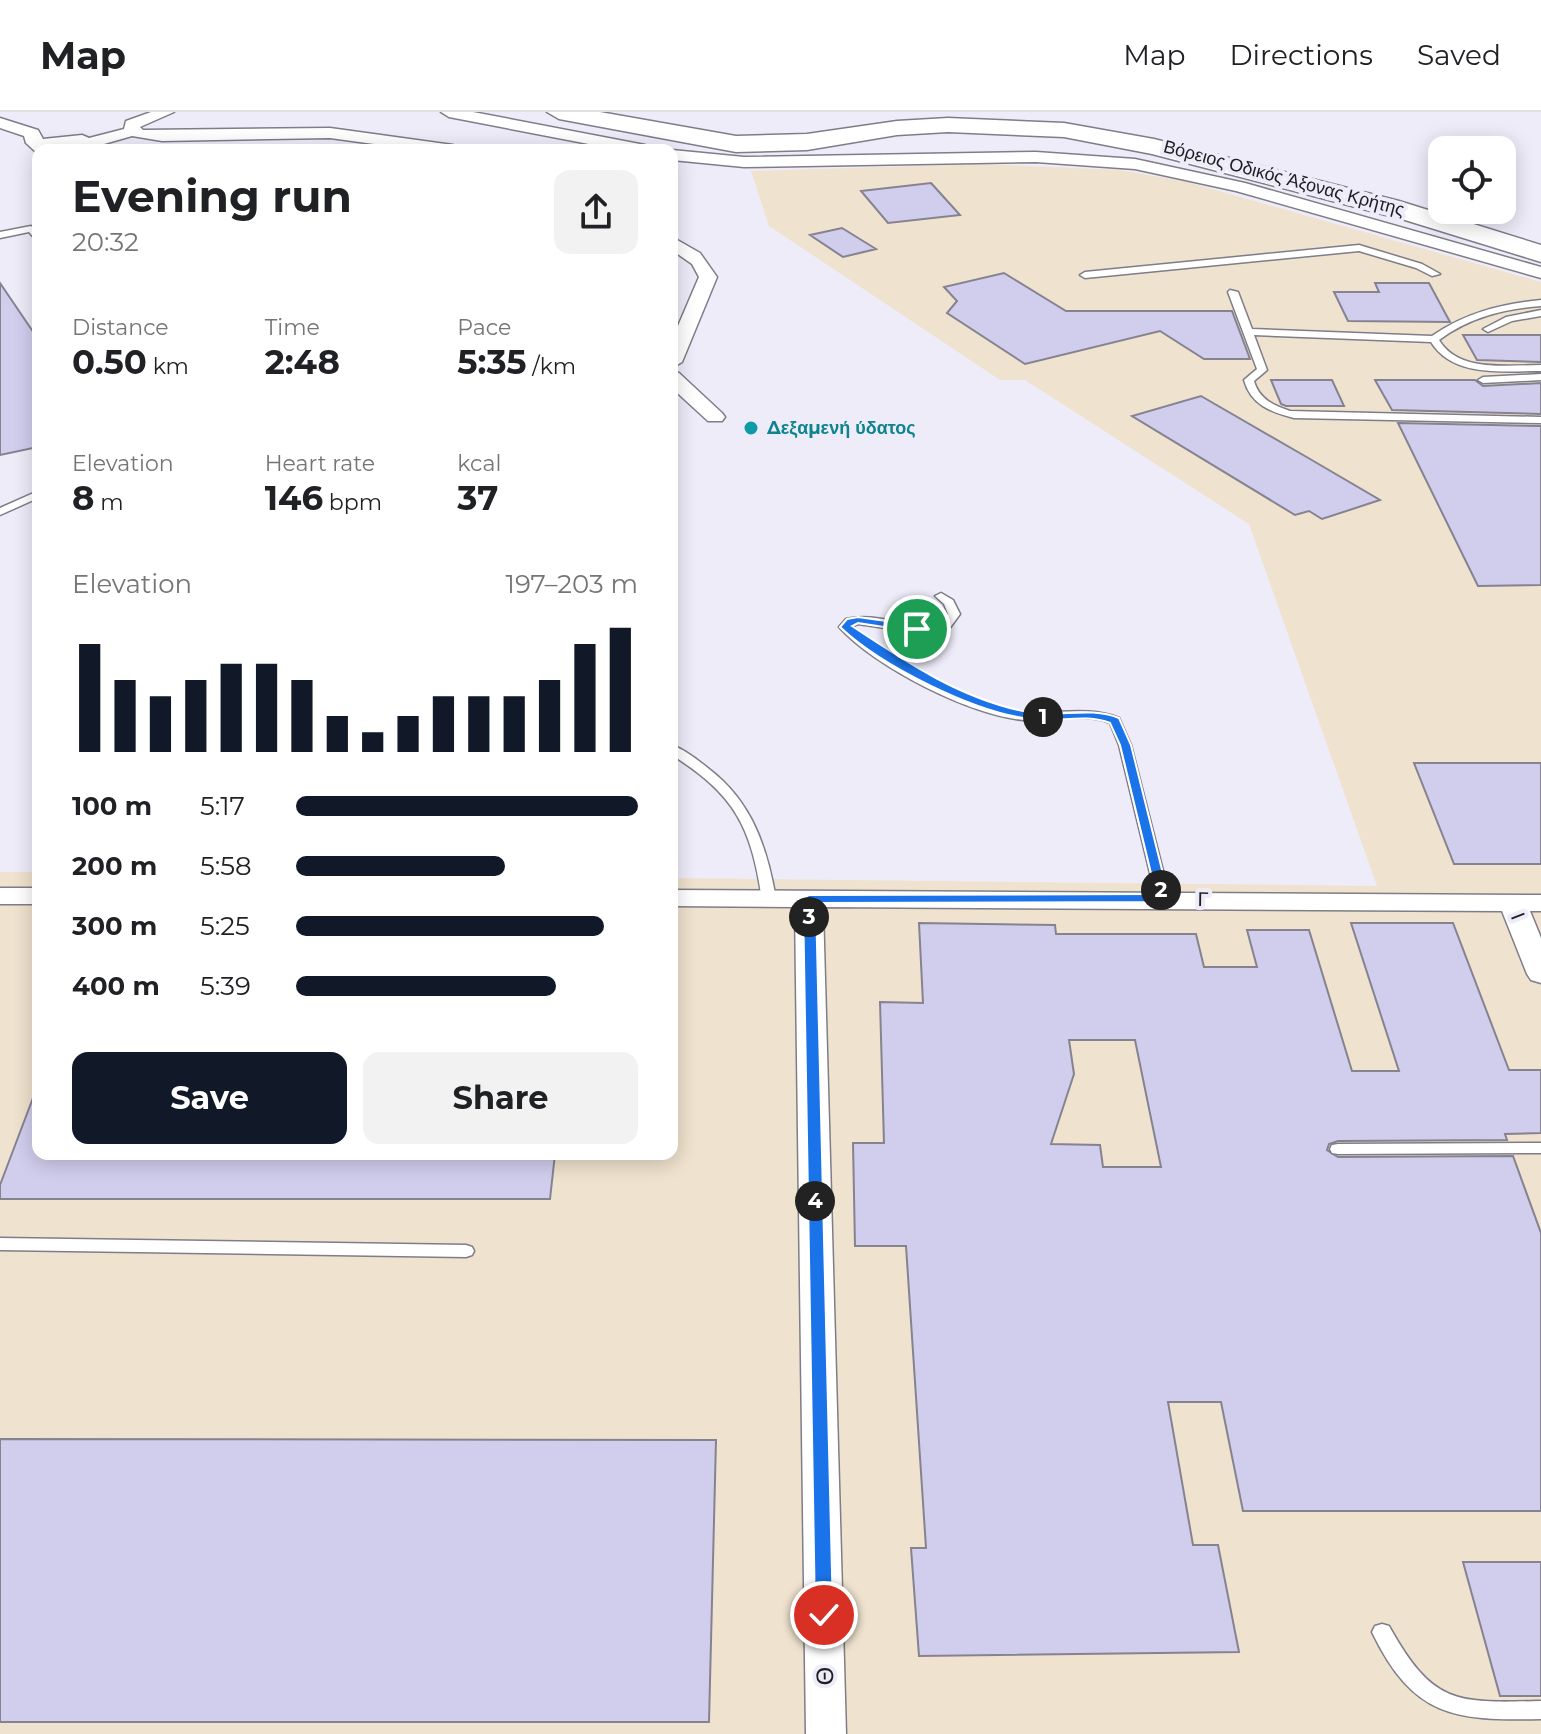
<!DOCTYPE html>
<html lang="en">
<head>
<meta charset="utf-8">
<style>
  body { margin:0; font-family:Montserrat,sans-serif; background:#f2f2f2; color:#202124; height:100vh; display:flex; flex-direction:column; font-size:30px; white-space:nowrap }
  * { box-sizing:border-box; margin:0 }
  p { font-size:26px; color:#757577 }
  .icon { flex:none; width:44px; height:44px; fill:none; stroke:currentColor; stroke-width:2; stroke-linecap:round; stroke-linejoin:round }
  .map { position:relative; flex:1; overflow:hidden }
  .sheet { position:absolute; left:32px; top:32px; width:646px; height:1016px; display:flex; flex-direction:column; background:#fff; border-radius:16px; box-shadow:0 4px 20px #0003 }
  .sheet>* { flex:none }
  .controls { position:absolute; left:1428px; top:24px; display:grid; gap:16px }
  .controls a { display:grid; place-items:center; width:88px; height:88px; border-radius:16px; background:#fff; box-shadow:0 4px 20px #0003; font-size:40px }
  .pin { position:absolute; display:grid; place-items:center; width:68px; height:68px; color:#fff; margin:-34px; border:4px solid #fff; border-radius:50%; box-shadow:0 2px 8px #0007 }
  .km { position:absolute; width:40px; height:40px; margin:-20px; border-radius:50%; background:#222; color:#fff; font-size:22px; line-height:40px; text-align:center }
  .round { display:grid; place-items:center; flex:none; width:84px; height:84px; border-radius:16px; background:#f2f2f2 }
  .head { display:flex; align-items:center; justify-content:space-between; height:136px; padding:0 40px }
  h1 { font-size:44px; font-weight:700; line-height:60px }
  .figures { display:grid; grid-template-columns:repeat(3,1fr); gap:12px; height:136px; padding:8px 40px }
  .figures div { display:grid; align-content:center }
  .figures b { font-size:34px; font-weight:700 }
  .figures small { font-size:22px; font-weight:400 }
  .figures p { font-size:22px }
  .chart { height:224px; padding:16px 40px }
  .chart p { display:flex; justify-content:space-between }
  .chart svg { width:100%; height:144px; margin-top:8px; stroke:#111827; stroke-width:6 }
  .cta { display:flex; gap:16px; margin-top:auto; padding:16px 40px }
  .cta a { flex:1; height:92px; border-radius:16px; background:#111827; color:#fff; font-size:32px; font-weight:700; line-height:92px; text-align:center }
  .cta a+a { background:#f2f2f2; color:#202124 }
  ul { padding:0 40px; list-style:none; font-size:26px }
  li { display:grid; grid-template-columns:128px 96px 1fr; align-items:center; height:60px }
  li i { height:20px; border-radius:10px; background:#111827 }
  header { display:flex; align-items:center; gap:48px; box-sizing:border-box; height:112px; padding:0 40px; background:#fff; border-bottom:2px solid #e0e0e0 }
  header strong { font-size:38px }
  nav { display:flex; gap:44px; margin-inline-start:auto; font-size:28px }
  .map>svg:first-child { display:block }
  .industrial { fill:#efe2ce }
  .building { fill:#d1cded; stroke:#84838f; stroke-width:2; fill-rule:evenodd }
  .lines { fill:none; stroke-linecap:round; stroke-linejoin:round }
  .service-casing { stroke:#7e7d88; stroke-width:3 }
  .minor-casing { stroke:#7e7d88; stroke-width:3 }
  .motorway-casing { stroke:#7e7d88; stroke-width:3 }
  .service { fill:#fff; fill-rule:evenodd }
  .minor { fill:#fff; fill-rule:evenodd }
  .motorway { fill:#fff; fill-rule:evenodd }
  .route { fill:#1a73e8; stroke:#fff; stroke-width:2 }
  .culture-dot { fill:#0f9aa8; stroke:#eeecf9; stroke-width:3 }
  .labels { text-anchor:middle; stroke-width:8; stroke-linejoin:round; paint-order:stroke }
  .far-street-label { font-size:18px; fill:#1e1e22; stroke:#eeecf9 }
  .far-culture-label { font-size:18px; font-weight:bold; fill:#0d838f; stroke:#eeecf9; text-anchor:start }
  .street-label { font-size:20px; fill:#1e1e22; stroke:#eeecf9 }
  .near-street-label { font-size:24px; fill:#1e1e22; stroke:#eeecf9 }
</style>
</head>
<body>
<header>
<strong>Map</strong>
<nav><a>Map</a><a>Directions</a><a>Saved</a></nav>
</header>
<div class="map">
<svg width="1541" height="1622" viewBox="0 0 1541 1622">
  <rect width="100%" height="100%" fill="#eeecf9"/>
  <path class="industrial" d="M982 52 1119 58 1184 69 1541 170V1622H0V760H38V1042H672V766L1377 774 1249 412 1025 268H1000L769 114 751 59Z"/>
  <path class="building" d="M931 71 960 103 888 111 861 79Z
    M842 116 876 137 843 145 810 123Z
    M1004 161 1066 199H1232L1250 247H1204L1160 219 1025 252 947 201 957 189 944 175Z
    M0 171 38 227V335L0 343Z
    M1375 171H1429L1450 210 1348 209 1334 180H1379Z
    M1463 223H1541V250L1477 248Z
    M1271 268H1332L1344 294H1286L1281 292Z
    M1375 268H1475L1483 274 1541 271V302L1392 298Z
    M1201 284 1310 347 1380 388 1322 407 1309 399 1295 403 1132 304Z
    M1398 311 1541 314V473L1478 474Z
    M1414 651H1541V752H1454Z
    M919 811 1055 813 1056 822H1196L1204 855H1257L1247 818H1309L1352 959H1399L1351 811H1453L1509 958H1541V1021L1505 1022 1507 1028 1338 1029 1329 1032 1327 1038 1338 1045 1513 1044 1541 1121V1399H1243L1221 1290H1168L1193 1433H1218L1239 1540 919 1544 911 1436H926L906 1134H855L853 1031H884L880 890 923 891ZM1069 928H1135L1161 1055H1103L1100 1033 1051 1032 1074 962Z
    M36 978 38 1042H555L550 1087H0V1073Z
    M0 1327 716 1328 709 1610H0Z
    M1463 1450H1541V1584H1500Z"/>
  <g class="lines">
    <g class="service-casing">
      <path id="service" d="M31 114 38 121V130L29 120 0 126V120Z
        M1359 133 1422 152 1440 162 1432 164 1416 156 1359 139 1085 166 1080 163 1085 160Z
        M1230 178 1238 180 1252 217 1432 224C1465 201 1501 192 1541 188V194C1504 197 1470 205 1439 228 1459 261 1508 253 1541 253V259C1504 259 1453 266 1431 230L1254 223 1267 258 1254 269C1259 287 1273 293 1290 299L1541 305V311L1294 306C1271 300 1251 293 1244 268L1257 257 1228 180Z
        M1541 198V204L1512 209 1488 220 1483 217 1506 205Z
        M1541 262V268L1483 271 1478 268 1483 265Z
        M38 379V386L0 403V396Z
        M941 481 953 488 960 502 949 517 926 522 858 512 852 515C894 550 971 598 1028 600 1059 602 1089 594 1119 606L1131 633 1170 786 1168 789 1163 790 1156 786 1119 633 1110 611C1083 600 1052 610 1024 608 971 604 875 555 839 515L846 507C877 500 909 517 941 512L948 502 944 492 935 484Z
        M672 633C685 638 698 648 709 657 752 690 767 735 776 787L774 790 769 791 762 787C751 714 735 683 672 643Z
        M1541 1031V1041L1338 1042 1332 1041 1330 1037 1332 1033 1338 1032Z
        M0 1126 466 1133 472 1135 474 1139 472 1143 466 1145 0 1138Z
        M1382 1512 1389 1514C1433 1593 1456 1591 1541 1589V1607C1454 1609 1413 1605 1372 1520L1375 1514Z"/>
    </g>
    <g class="minor-casing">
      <path id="minor" d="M151 0H174L140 15 143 18 330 16 453 33 461 38H418L330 26 162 29 132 24 83 38H57L59 35 38 38V42L26 31 24 24 0 16V6L38 18 43 27 82 23 89 26 124 17 126 9Z
        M441 0H473L645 33 653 38H620L449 5Z
        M672 38 744 45 1036 40 1135 47 1245 71 1541 155V166L1236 79 1135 57 1036 50 744 55 672 48Z
        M672 125 700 141 717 165 682 250 672 256V228L699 165 692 152 672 138Z
        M672 259 679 261 722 301 725 305 722 309H708L672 276Z
        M0 776H38V792H0Z
        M672 778 1541 783V799H1530L1541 826V871L1531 868 1527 862 1502 799 823 795 846 1622H806L795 795 672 794Z"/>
    </g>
    <g class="motorway-casing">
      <path id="motorway" d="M547 0H600L736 24 807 22 897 9 948 6 1064 11 1154 27 1399 89 1541 133V150L1405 108 1152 42 1064 25 948 20 897 23 807 38 736 40 559 7Z"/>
    </g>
    <use href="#service" class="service"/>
    <use href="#minor" class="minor"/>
    <use href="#motorway" class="motorway"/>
  </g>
  <path class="route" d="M858 505 921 514 917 520 858 511 852 514C906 550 963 588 1028 600 1059 606 1089 594 1119 606L1131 633 1169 786 1163 790 816 791 833 1503 824 1510 815 1503 803 787 809 783 1156 782 1120 633 1110 611C1085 601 1058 611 1031 607 975 601 881 554 840 515L847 507Z"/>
  <circle class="culture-dot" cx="751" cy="316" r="8"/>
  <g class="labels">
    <g class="far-street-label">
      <text transform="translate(1284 66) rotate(15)" y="6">Βόρειος Οδικός Άξονας Κρήτης</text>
    </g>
    <g class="far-culture-label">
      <text x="767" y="322">Δεξαμενή ύδατος</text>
    </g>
    <g class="street-label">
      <text transform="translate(1203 787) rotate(1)" y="7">Γ</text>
      <text transform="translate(1518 804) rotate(69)" y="7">Ι</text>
    </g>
    <g class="near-street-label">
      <text transform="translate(825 1564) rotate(-91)" y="8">Θ</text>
    </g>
  </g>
</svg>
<div class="controls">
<a><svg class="icon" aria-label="locate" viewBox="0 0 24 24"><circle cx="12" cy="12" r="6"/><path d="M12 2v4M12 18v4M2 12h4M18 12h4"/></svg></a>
</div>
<div class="pin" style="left:917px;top:517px;background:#1e9e55"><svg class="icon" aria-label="arrive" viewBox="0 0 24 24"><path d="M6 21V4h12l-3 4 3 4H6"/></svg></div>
<div class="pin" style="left:824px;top:1503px;background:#d93025"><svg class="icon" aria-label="check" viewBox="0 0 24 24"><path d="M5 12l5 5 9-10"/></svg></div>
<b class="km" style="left:1043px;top:605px">1</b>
<b class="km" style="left:1161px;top:778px">2</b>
<b class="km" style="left:809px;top:805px">3</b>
<b class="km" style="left:815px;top:1089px">4</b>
<section class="sheet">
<div class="head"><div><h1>Evening run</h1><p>20:32</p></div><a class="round"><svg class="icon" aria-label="share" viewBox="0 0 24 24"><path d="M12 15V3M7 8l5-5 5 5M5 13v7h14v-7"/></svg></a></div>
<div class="figures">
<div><p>Distance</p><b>0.50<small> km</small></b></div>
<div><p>Time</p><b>2:48</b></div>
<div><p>Pace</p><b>5:35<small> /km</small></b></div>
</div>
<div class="figures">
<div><p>Elevation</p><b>8<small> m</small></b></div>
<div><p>Heart rate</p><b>146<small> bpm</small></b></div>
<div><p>kcal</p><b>37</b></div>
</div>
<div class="chart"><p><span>Elevation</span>197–203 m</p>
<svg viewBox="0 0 160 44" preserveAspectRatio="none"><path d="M5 44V11M15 44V22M25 44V27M35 44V22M45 44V17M55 44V17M65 44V22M75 44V33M85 44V38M95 44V33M105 44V27M115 44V27M125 44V27M135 44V22M145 44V11M155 44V6"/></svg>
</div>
<ul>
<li><b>100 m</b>5:17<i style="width:100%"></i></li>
<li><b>200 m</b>5:58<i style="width:61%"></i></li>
<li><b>300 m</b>5:25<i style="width:90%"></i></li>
<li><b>400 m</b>5:39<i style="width:76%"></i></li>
</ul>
<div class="cta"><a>Save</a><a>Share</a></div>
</section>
</div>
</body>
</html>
